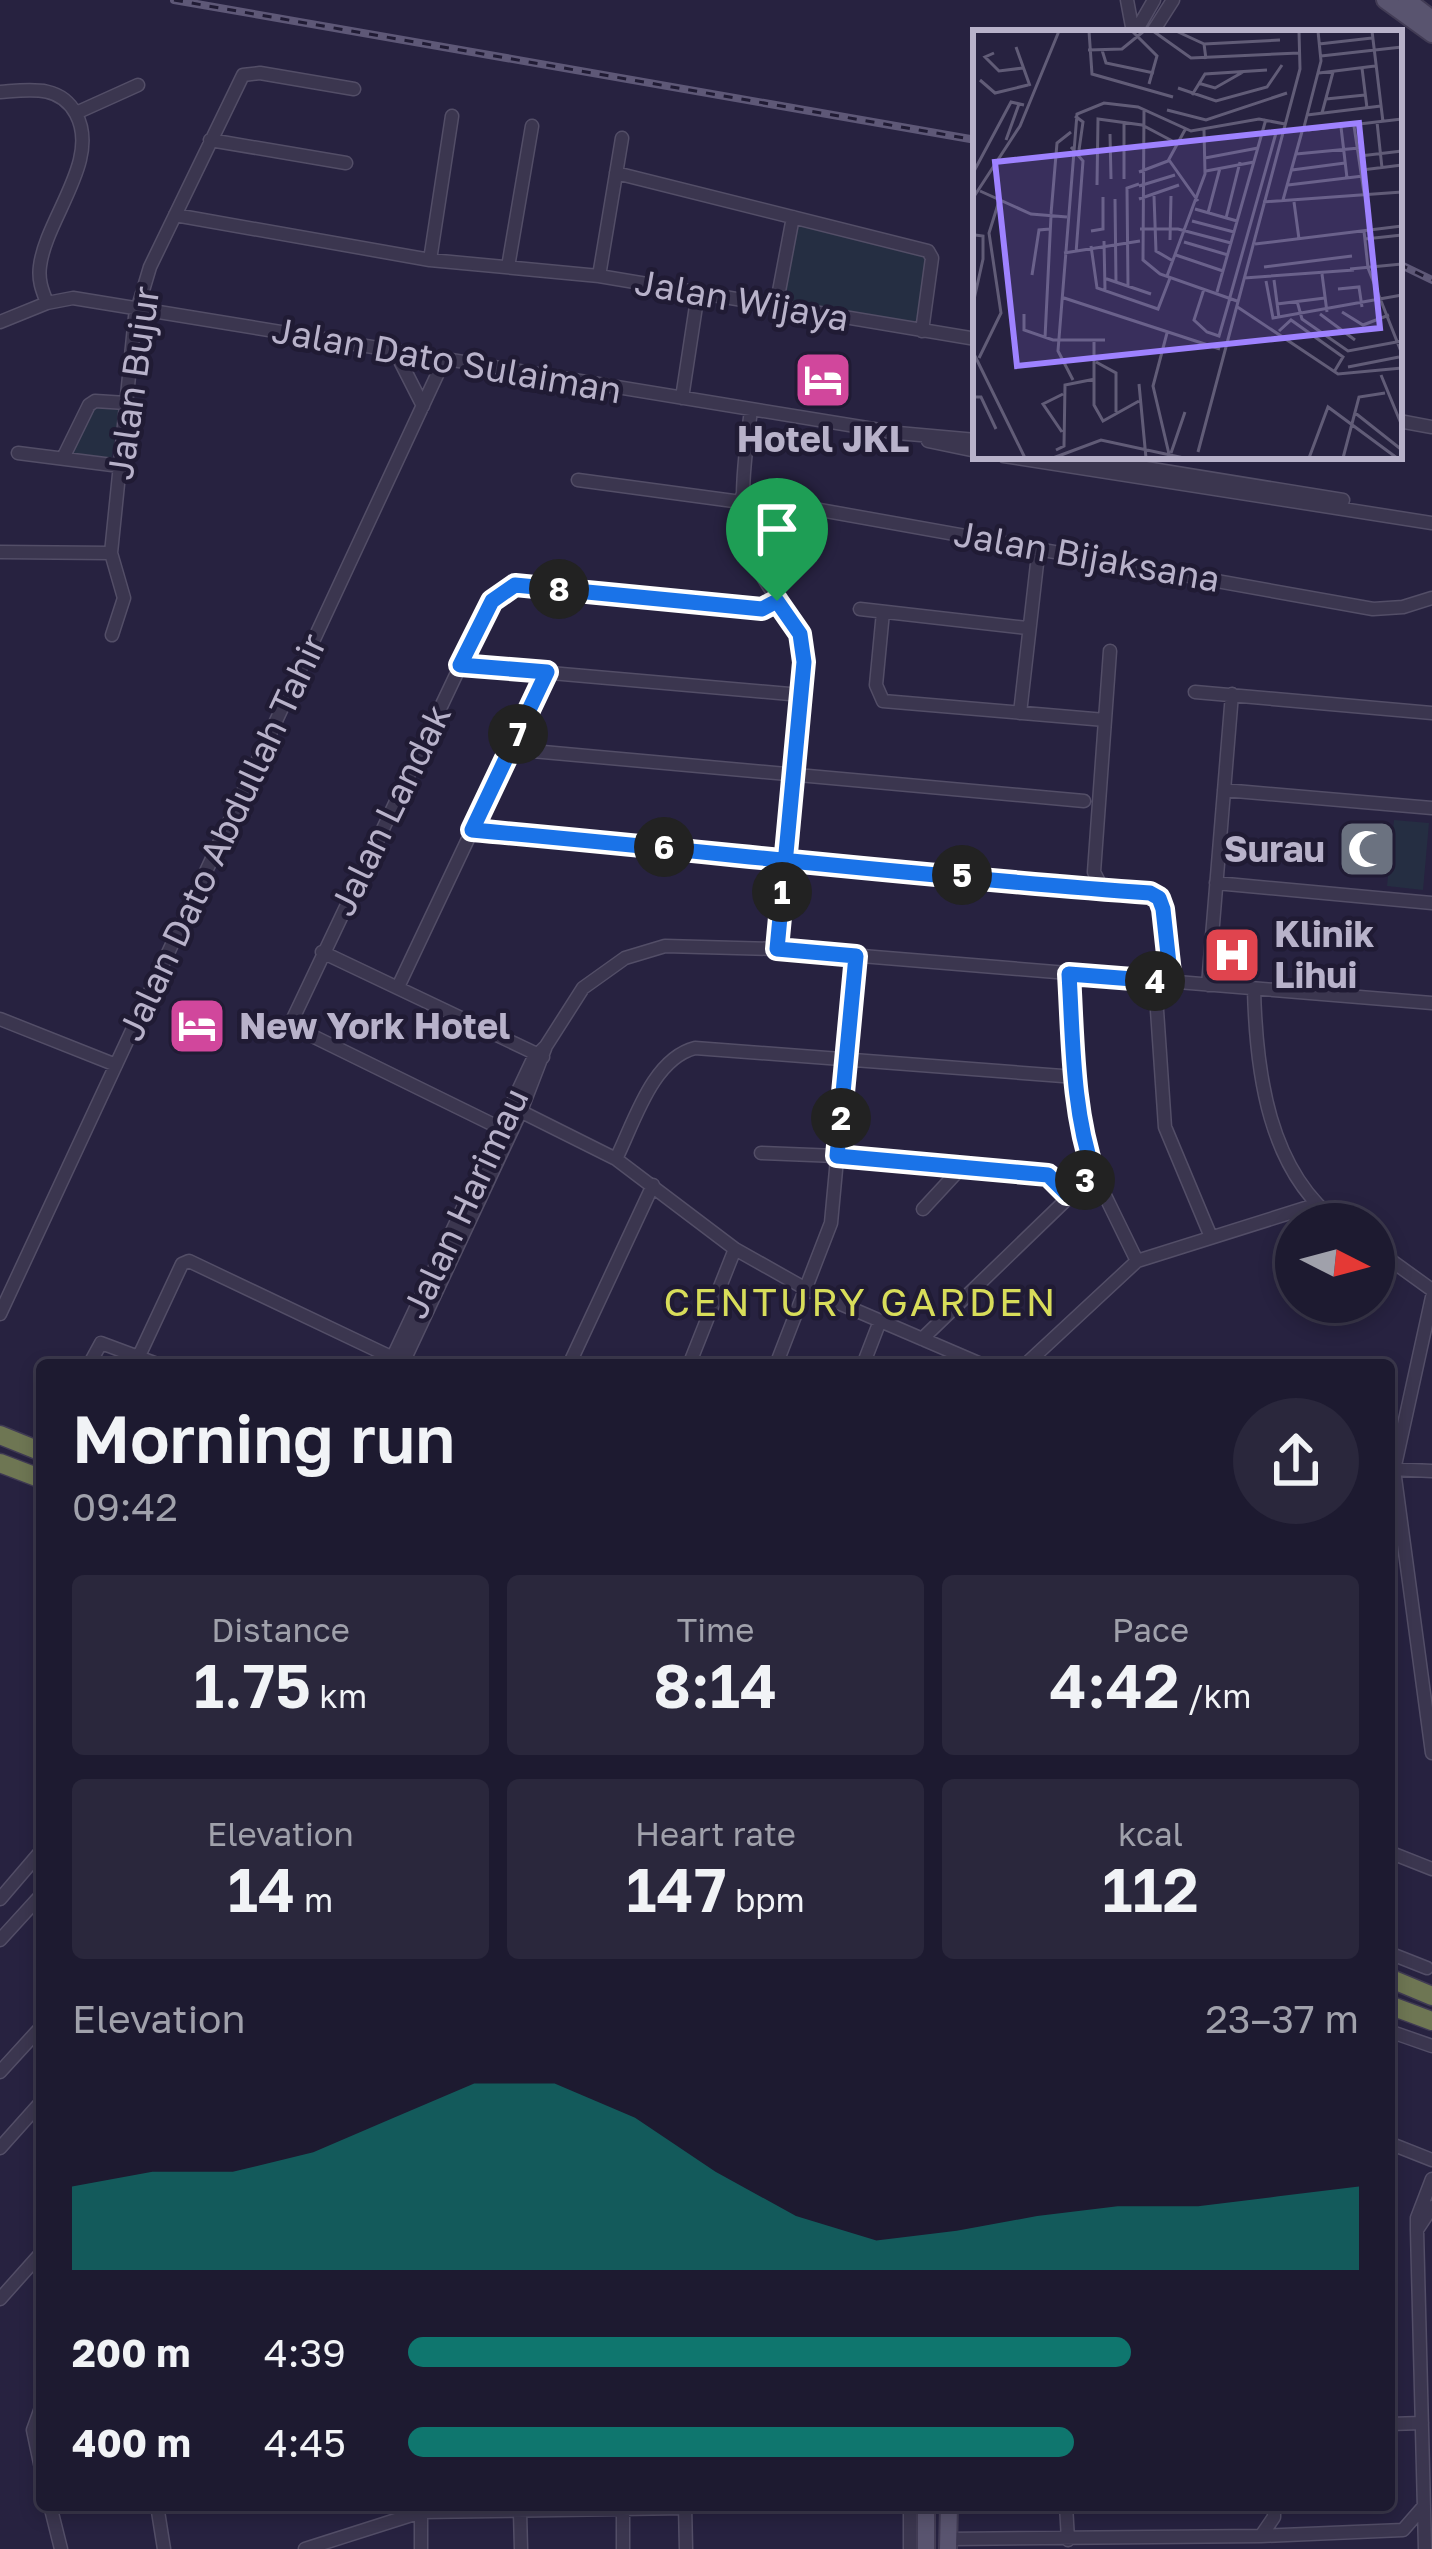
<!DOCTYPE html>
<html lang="en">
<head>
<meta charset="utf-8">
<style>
  body { margin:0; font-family:"Golos Text",sans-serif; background:#2a273c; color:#f1f3f6; height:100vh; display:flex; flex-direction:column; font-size:45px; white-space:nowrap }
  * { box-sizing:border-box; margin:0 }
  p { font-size:39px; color:#a0a1ab }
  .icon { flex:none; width:66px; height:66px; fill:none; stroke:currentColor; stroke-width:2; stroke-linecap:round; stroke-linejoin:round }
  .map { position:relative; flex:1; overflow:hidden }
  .side { position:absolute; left:36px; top:1359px; width:1359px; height:1152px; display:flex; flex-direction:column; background:#1d1a30; border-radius:12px; box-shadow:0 6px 18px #0003,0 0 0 3px #3b384c }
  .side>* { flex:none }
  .needle { width:78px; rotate:96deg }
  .fabs { position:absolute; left:1275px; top:1203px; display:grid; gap:24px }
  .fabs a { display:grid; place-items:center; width:120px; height:120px; border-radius:50%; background:#1d1a30; box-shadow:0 6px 18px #0003,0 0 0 3px #3b384c; font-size:60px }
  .pin { position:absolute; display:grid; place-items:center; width:102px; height:102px; color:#fff; margin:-123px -51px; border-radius:50% 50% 50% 0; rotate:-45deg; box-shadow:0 0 12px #0007 }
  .pin .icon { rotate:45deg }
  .km { position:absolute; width:60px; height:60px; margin:-30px; border-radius:50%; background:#222; color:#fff; font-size:33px; line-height:60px; text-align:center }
  .round { display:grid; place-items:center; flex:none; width:126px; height:126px; border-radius:63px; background:#2a273c }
  .summary { display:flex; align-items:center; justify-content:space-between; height:204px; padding:0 36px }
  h1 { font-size:66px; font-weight:600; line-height:90px }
  .figures { display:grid; grid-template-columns:repeat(3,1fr); gap:18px; height:204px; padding:12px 36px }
  .figures div { display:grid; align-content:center; border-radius:12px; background:#2a273c; text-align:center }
  .figures b { font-size:60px; font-weight:600 }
  .figures small { font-size:33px; font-weight:400 }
  .figures p { font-size:33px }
  .chart { height:336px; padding:24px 36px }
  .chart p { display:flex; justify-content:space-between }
  .chart svg { width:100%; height:216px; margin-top:12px; fill:#0f766e; opacity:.7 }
  ul { padding:0 36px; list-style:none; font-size:39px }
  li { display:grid; grid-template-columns:192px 144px 1fr; align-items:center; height:90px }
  li i { height:30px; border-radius:15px; background:#0f766e }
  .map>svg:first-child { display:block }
  .green { fill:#252e42 }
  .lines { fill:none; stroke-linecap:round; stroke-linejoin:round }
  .minor-casing { stroke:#534e67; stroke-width:15 }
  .major-casing { stroke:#423c55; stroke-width:20 }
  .highway-casing { stroke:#403b54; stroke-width:21 }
  .minor { stroke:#3b364f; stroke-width:12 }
  .major { stroke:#59546f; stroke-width:16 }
  .highway { stroke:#6e7653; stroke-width:18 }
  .rail-casing { stroke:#5e5877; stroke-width:8 }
  .rail { stroke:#201b34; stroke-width:3; stroke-dasharray:9; stroke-linecap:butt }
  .route-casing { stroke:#fff; stroke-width:24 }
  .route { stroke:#1a73e8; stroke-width:15 }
  .labels { text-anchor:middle; stroke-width:9; stroke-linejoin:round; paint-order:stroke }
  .street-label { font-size:36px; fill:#b8b2ca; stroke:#201b34 }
  .poi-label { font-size:36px; font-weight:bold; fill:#b8b2ca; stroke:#201b34; text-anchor:start }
  .neighbourhood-label { font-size:39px; letter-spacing:3px; fill:#d8dd5a; stroke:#201b34 }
  .inset-road { fill:none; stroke:#615c77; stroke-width:3 }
  .view { fill:#9e82ff; fill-opacity:0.15; stroke:#9e82ff; stroke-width:6 }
  .inset-edge { fill:none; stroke:#b8b2ca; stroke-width:6 }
</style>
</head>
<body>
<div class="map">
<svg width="1432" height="2549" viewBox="0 0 1432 2549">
  <rect width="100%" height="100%" fill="#272240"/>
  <path class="green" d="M794 222 929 253 919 323 780 302Z
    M102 404 120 406 111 461 72 453 93 408Z
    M1394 820 1429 823 1423 890 1387 886Z"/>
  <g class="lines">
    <g class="minor-casing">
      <path id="minor" d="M1127 0 1133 32
        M1135 33 1154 0
        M1152 33 1173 0
        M0 92C29 90 60 84 76 114 101 160 46 218 40 266 38 280 42 290 47 303
        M76 113 138 85
        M210 140 346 163
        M616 173 928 251 932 258 922 331
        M175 215 430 260 599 276 976 339
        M430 260 452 116
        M508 267 532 126
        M599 276 622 138
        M776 307 793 217
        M0 322 47 303 73 298 898 433 976 440
        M395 351 423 406
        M682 398 698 293
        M751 410C744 466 733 523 762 575 775 599 796 620 803 647L777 949
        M1399 421 1432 427
        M928 441 976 451
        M18 453 120 466
        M1004 456 1432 523
        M1072 456 1343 500
        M63 458 89 405 95 401 126 403
        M578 480 741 502
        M742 496 1373 609 1403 607 1432 598
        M0 552 111 553
        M860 609 1027 628
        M883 612 876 685 883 701 1105 720
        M112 635 124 598 111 553 135 317 150 267 243 75 260 73 354 89
        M460 665 801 695
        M1195 692 1432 713
        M1020 713 1039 546
        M510 749 1084 801
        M1224 790 1432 808
        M472 830 1150 893 1159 898 1163 909 1171 982
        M1216 883 1432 903
        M1102 888 1094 872 1110 651
        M322 952 543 1057
        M1069 973 1085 1146 1094 1173 1137 1261
        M1155 981 1165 1127 1211 1237
        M1208 985 1232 694
        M398 987 547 672
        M1254 989C1256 1071 1268 1172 1340 1224
        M0 1019 116 1065
        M510 1106 616 1159 735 1249 806 1289 983 1365
        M500 1128 290 1025 483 618 492 600 515 585 762 609 777 601
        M761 1153 837 1156 1038 1174 1054 1179 1067 1194
        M616 1159C634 1123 652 1059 695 1048L1076 1077
        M923 1209 961 1168
        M1374 1248 1432 1290
        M1432 1297 1394 1470 1432 1753
        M0 1314 444 360
        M922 1339 1094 1173
        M139 1356 182 1264 189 1261 393 1358
        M89 1365 101 1343 160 1365
        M389 1365 533 1059 546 1046
        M402 1365 521 1111 546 1046 583 988 625 958 665 946 777 949 1432 1003
        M569 1365 653 1185
        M689 1365 735 1249
        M776 1365 831 1223 856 956
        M863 1365 880 1321
        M1025 1365 1137 1261 1315 1205
        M1391 1469 1432 1471
        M1389 1852 1432 1869
        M0 1899 42 1850
        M0 1940 42 1894
        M1389 1953 1427 1968
        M1389 2031 1432 2046
        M0 2072 42 2026
        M1389 2143 1432 2160
        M0 2148 42 2101
        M1417 2230 1432 2207
        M0 2299 42 2252
        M42 2405 33 2430 42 2473
        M1389 2424 1422 2423
        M50 2505 61 2549
        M157 2505 164 2549
        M685 2505 686 2549
        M1066 2505 1068 2540
        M421 2508V2549
        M623 2509V2549
        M520 2512 521 2549
        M1261 2536 1274 2517V2505
        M949 2539 1261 2536 1403 2530 1424 2506
        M305 2549 421 2512 685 2508
        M910 2549V2505
        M1425 2549 1417 2230V2218L1432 2179"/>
    </g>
    <g class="major-casing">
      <path id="major" d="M1385 0 1432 34
        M1407 0 1432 19
        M926 2549V2505
        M948 2549 949 2505"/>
    </g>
    <g class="highway-casing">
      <path id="highway" d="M0 1435 42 1452
        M0 1463 42 1479
        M1389 1978 1432 1996
        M1389 2005 1432 2021"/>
    </g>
    <use href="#minor" class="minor"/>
    <use href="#major" class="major"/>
    <use href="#highway" class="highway"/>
    <g class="rail-casing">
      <path id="rail" d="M174 0 976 140
        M1399 264 1432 280"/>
    </g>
    <use href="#rail" class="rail"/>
  </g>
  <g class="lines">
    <g class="route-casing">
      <path id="route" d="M777 601 800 634 804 662 777 949 856 956 837 1156 1048 1175 1067 1194 1094 1173C1072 1110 1073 1039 1069 974L1171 982 1163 909 1159 898 1150 893C924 877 698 850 472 830L547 672 460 665 492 601 515 585 762 609 777 601"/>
    </g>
    <use href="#route" class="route"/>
  </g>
  <defs>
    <g id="hotel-square" transform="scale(3)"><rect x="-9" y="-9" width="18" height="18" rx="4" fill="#d1479c" stroke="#201b34"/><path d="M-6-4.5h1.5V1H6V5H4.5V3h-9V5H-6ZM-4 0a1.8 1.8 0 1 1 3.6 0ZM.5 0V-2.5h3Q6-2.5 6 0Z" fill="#fff"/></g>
    <g id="mosque-square" transform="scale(3)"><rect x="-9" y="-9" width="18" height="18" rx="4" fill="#6b7280" stroke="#201b34"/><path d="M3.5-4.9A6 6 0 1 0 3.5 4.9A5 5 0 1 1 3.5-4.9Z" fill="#fff"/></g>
    <g id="hospital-square" transform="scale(3)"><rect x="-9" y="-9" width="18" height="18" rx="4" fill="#e0444e" stroke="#201b34"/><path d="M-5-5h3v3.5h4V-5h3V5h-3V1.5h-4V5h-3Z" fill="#fff"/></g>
  </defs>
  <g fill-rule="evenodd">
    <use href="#hotel-square" x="823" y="380"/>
    <use href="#mosque-square" x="1367" y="849"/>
    <use href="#hospital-square" x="1232" y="955"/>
    <use href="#hotel-square" x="197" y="1026"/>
  </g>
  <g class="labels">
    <g class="street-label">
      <text transform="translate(742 300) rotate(10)" y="13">Jalan Wijaya</text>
      <text transform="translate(447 360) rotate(10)" y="13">Jalan Dato Sulaiman</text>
      <text transform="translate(133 383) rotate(-82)" y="13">Jalan Bujur</text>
      <text transform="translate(1087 556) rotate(10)" y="13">Jalan Bijaksana</text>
      <text transform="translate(390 810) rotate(-64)" y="13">Jalan Landak</text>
      <text transform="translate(222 837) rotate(-65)" y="13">Jalan Dato Abdullah Tahir</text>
      <text transform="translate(465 1203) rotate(-65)" y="13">Jalan Harimau</text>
    </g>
    <g class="poi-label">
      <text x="823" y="452" text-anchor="middle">Hotel JKL</text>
      <text x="1325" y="862" text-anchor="end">Surau</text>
      <text x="1274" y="947">Klinik<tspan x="1274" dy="41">Lihui</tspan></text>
      <text x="239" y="1039">New York Hotel</text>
    </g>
    <g class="neighbourhood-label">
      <text x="861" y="1316">CENTURY GARDEN</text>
    </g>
  </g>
  <g transform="translate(973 30)">
    <rect width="429" height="429" fill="#272240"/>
    <path class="inset-road" d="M116 1 119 44 200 67M159 1 184 26 176 54M180 1 218 28 326 23M203 1 231 14 233 29M399 1 410 92M231 14 307 10M346 14 399 8M43 17 57 56M115 20 149 19 171 1M129 20 133 33 181 43M21 23 12 27 26 41 50 38M348 26 429 17M389 38 394 78M346 43 402 36M7 50 22 63 55 55M225 53 242 58 270 42M205 58 243 71 294 57 309 35M219 65 232 44 294 40M353 69 392 65M171 79 170 230 187 244 264 271M194 80 233 90 314 63M349 83 360 42M334 85 408 76M102 86 110 92 106 120M151 91V149M404 92 409 138M381 96 391 163M331 97 348 31 345 1M368 97 374 148M335 100 429 89M137 104 138 149M33 110 46 74M206 112 289 104M98 117 110 131 103 223M323 124 386 118M387 126 429 121M232 128 285 118M196 130 225 171M319 140 372 133M389 140 429 135M233 141 281 132M166 142 195 131 213 98M0 143 38 72 51 75M124 155 125 89 169 95 205 114M315 155 390 146M166 156 202 145M7 161 58 184 94 187M181 166 183 221 200 231M0 168 47 96 86 1M142 169 143 252M166 169 206 155M310 170 330 98M290 172 429 162M321 172 326 209M222 179 264 191M235 183 247 138M78 184 84 113 98 102M253 188 267 132M219 191 261 202M167 199H205L258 213M118 201 130 199V167M391 201 395 238 429 324M392 209 429 205M197 210 198 166M131 211 132 260M211 212 255 225M282 214 429 196M118 216 124 258 185 279 197 248M91 223 167 211M203 225 250 241M291 237 379 226M377 239 429 234M349 244 354 282M59 245 66 200 77 199M194 246 232 144 231 100M131 248 178 264M271 248 381 240M301 250 306 288M293 251 300 288 429 265M155 256 154 158 166 154M231 259 221 290 234 302 246 306 257 268M365 259 386 257 389 277M244 262 293 89M88 267 247 319M257 267 303 103M324 271 329 289 375 321 429 311M0 274 10 229V206L2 205M304 274 352 268M263 276 365 344 429 338M369 282 390 295 416 285M51 284V300L80 310H132M347 284 382 310M306 301 318 290 370 327 361 342M194 303 180 356 196 424M72 308 78 186M121 312V375L130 391 166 371M0 322 52 428M6 328 28 283 16 203 26 171M123 332 143 343V382M375 337 426 327M408 345 429 396M100 350 85 321 104 84 131 73 165 77 218 101 286 89 312 94M166 354 173 428M0 367H8L23 399M381 382 429 420M89 402 70 374 90 364M83 420 91 416 92 355 122 349M225 422 327 39 326 1M198 423 212 382M80 428 128 410 211 428M336 428 355 377 424 428M370 428 386 367 412 363"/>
    <path class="view" d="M386 93 407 298 44 336 22 132Z"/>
    <rect width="429" height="429" class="inset-edge"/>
  </g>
</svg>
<div class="fabs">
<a><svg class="needle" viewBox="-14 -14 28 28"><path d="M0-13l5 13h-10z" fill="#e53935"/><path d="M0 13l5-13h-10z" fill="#a0a1ab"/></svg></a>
</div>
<div class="pin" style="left:777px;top:601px;background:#1e9e55"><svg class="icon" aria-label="arrive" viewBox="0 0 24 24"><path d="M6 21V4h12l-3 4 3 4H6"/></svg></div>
<b class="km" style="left:782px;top:892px">1</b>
<b class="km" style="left:841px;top:1118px">2</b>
<b class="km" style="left:1085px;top:1180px">3</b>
<b class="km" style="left:1155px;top:981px">4</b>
<b class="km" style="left:962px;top:875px">5</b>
<b class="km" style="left:664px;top:847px">6</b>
<b class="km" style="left:518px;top:734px">7</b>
<b class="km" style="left:559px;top:589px">8</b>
<section class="side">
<div class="summary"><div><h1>Morning run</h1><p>09:42</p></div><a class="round"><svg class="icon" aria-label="share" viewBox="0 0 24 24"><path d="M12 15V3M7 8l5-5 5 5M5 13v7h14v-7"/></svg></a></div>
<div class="figures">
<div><p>Distance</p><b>1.75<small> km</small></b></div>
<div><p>Time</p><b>8:14</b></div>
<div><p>Pace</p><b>4:42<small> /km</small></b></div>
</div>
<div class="figures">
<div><p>Elevation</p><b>14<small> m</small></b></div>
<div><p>Heart rate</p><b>147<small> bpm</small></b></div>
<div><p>kcal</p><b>112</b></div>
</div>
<div class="chart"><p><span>Elevation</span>23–37 m</p>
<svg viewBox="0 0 160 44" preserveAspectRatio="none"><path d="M0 44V27L10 24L20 24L30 20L40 13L50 6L60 6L70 13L80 24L90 33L100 38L110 36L120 33L130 31L140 31L150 29L160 27V44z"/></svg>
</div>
<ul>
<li><b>200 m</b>4:39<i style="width:76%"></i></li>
<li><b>400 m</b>4:45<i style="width:70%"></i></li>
</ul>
</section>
</div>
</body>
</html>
